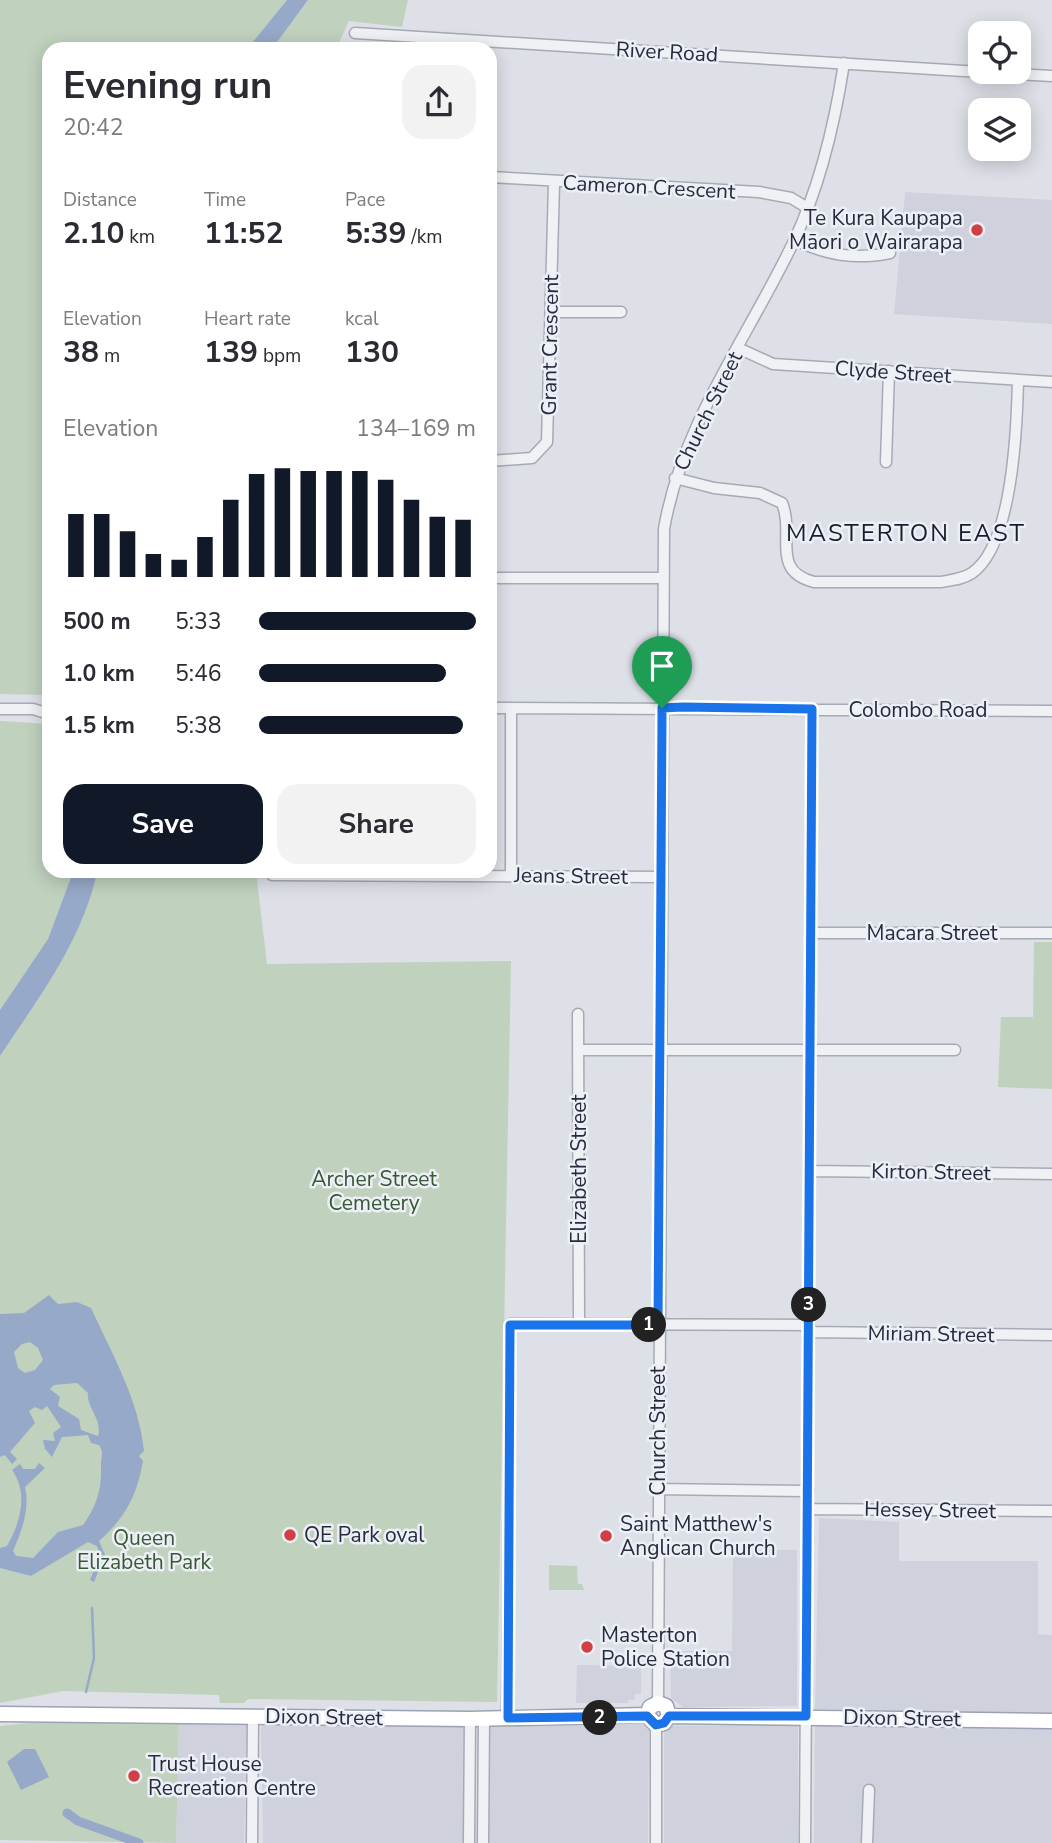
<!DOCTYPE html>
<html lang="en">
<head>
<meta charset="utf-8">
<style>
  body { margin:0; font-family:"Nunito Sans",sans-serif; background:#f2f2f3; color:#2b2b33; height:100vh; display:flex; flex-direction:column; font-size:26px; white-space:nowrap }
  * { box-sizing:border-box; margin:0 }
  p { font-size:23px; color:#7c7c81 }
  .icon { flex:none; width:38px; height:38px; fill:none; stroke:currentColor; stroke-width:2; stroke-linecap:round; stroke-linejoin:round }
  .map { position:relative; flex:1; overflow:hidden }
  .sheet { position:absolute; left:42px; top:42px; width:455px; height:836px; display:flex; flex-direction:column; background:#fff; border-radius:21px; box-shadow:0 4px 18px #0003 }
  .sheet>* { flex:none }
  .buttons { position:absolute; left:968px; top:21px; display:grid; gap:14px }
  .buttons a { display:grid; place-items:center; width:63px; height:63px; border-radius:14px; background:#fff; box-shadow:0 4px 18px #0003; font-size:35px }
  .pin { position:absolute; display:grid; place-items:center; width:60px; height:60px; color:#fff; margin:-72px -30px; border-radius:50% 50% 50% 0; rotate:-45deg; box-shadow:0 0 7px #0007 }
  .pin .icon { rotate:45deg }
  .km { position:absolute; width:35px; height:35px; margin:-18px; border-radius:50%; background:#222; color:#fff; font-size:19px; line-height:35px; text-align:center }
  .round { display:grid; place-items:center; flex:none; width:74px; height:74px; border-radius:21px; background:#f2f2f3 }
  .headline { display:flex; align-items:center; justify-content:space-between; height:119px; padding:0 21px }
  h1 { font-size:38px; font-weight:700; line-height:52px }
  .metrics { display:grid; grid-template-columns:repeat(3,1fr); gap:10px; height:119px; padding:7px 21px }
  .metrics div { display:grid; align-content:center }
  .metrics b { font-size:30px; font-weight:700 }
  .metrics small { font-size:19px; font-weight:400 }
  .metrics p { font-size:19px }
  .chart { height:196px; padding:14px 21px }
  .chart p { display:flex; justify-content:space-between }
  .chart svg { width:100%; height:126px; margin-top:7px; stroke:#111827; stroke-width:6 }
  .cta { display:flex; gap:14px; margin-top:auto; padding:14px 21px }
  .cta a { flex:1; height:80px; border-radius:21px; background:#111827; color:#fff; font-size:28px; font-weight:700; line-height:80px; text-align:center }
  .cta a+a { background:#f2f2f3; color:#2b2b33 }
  ul { padding:0 21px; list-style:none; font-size:23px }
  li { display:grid; grid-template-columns:112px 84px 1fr; align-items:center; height:52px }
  li i { height:18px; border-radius:9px; background:#111827 }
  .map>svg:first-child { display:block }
  .built { fill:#cfd2dc }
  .green { fill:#c0d1be }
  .water { fill:#97a9c8; fill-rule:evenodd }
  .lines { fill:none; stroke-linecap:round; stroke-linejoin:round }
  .stream { stroke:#97a9c8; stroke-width:2.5 }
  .canal { stroke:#97a9c8; stroke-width:9 }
  .minor-casing { stroke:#a6aab4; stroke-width:13 }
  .major-casing { stroke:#9ca2b3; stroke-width:17 }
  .minor { stroke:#eff1f5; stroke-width:10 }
  .major { stroke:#fff; stroke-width:14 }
  .route-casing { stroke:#fff; stroke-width:14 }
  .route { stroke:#1a73e8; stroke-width:9 }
  .poi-dot { fill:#cf3f44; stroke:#eceff5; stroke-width:2.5 }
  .labels { text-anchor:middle; stroke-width:5; stroke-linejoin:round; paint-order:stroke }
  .street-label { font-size:21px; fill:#262c3e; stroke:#eceff5 }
  .poi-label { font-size:21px; fill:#262c3e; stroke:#eceff5; text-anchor:start }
  .park-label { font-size:21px; fill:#365933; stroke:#eceff5 }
  .quarter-label { font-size:24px; letter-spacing:2px; fill:#191d2e; stroke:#eceff5 }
</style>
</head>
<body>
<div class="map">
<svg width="1052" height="1843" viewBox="0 0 1052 1843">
  <rect width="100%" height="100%" fill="#dde0e7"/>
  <path class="built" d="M905 192 1052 200V324L894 314Z
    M819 1518 899 1522V1561H1038V1634L1052 1635V1714L815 1709Z
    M733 1550H797V1706L683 1707 671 1698 670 1651H732Z
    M577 1665 641 1666V1694H635V1700H628V1703H576Z
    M247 1722 244 1843H176L179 1723Z
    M264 1723 464 1726 466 1843H263L261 1728Z
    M644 1723 649 1729 648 1843H488L489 1727Z
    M798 1725V1843H664V1732L667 1726Z
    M815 1725 1052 1728V1843H814Z"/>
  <path class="green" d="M0 0H287L247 49H49V701L48 695 0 694Z
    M308 0H408L402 27 349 21 336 49H272Z
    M0 721 49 724V872H73L48 939 0 1010Z
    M97 872H256L267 964 511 961 497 1702 248 1699 244 1703H220L219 1695 63 1691 0 1703V1056C38 999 83 940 97 872Z
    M1034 942H1052V1089L998 1087 1001 1017H1033Z
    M549 1565 577 1566 578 1584H582L584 1590H549Z
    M29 1723H179L176 1843 0 1840V1726Z"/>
  <path class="water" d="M287 0H308L272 49H247Z
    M73 872H97C83 940 38 999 0 1056V1010L48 939Z
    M49 1295 58 1304 77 1302 91 1308C112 1354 139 1400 144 1451L139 1456 143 1461C137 1496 125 1518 99 1541L105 1555 94 1582 90 1580 100 1555 97 1546 88 1542 31 1576 0 1568V1548L7 1546C20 1523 29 1494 12 1470L20 1464 23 1469H35L39 1463 45 1468 25 1487C30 1510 22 1530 13 1551L16 1556 33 1558 58 1532 83 1525C96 1507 102 1490 101 1467 100 1458 105 1454 99 1445L91 1443 88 1435 62 1437 52 1457 45 1449 43 1440 55 1441 53 1433 61 1427 47 1406 42 1410 35 1407 29 1411 35 1423 10 1452 17 1459 12 1464 5 1455 0 1457V1314L24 1313ZM30 1342 38 1348 43 1360 35 1370 25 1373 18 1368 14 1352 22 1344ZM77 1383 88 1393C86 1407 103 1420 98 1436L81 1430 79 1419 58 1406 60 1397 50 1389 54 1385Z
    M24 1749H35L49 1777 21 1790 7 1762Z"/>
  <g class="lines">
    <path class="stream" d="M86 1692 94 1658 92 1608"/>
    <path class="canal" d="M67 1813 78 1821 139 1843"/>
    <g class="minor-casing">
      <path id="minor" d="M355 33 980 72
        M983 72 1052 76
        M490 177 759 192 791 198 806 207
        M795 240C827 255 854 260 890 253
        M551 312H621
        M738 348 773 364 1052 382
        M490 461 532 458 547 442 554 183
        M886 462 889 371
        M675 478 714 488 760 493 782 503C795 535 770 571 814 582H941C952 580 963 579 972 573 1013 545 1017 426 1018 380
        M490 578H663
        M490 708 1052 711
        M0 709H33L49 714
        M272 875 661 877
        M511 875V708
        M812 933H1052
        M578 1014 579 1324
        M578 1050H955
        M810 1171 1052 1174
        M809 1332 1052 1335
        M658 1489 808 1491
        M807 1509 1052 1511
        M658 1703 664 529C682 424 748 337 793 243 819 189 835 122 844 63
        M507 1718 510 1324 809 1325
        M656 1725V1843
        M252 1843 253 1716
        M469 1843 470 1719
        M483 1843 484 1718
        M805 1843 812 709
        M867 1843 869 1790"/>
    </g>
    <g class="major-casing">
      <path id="major" d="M0 1714 470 1719 647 1715
        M647 1715 650 1707 658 1703 666 1706 669 1716
        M647 1715 656 1725 664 1723 669 1716
        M669 1716 1052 1721"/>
    </g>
    <use href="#minor" class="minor"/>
    <use href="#major" class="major"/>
  </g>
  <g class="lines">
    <g class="route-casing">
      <path id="route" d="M683 707 812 709 806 1716H669L664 1723 656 1725 647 1716 508 1718 510 1325H658L662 717V708Z"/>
    </g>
    <use href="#route" class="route"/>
  </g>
  <g class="poi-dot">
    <circle cx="977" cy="230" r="7"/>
    <circle cx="290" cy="1535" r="7"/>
    <circle cx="606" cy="1536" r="7"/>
    <circle cx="587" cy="1647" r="7"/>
    <circle cx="134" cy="1776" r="7"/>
  </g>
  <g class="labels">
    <g class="street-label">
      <text transform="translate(667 52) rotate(3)" y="7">River Road</text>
      <text transform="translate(649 187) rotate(3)" y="7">Cameron Crescent</text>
      <text transform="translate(550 345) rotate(-89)" y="7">Grant Crescent</text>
      <text transform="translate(893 372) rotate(4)" y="7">Clyde Street</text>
      <text transform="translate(708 411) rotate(-64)" y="7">Church Street</text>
      <text x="918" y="717">Colombo Road</text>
      <text transform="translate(571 876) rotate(1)" y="7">Jeans Street</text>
      <text x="932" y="940">Macara Street</text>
      <text transform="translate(579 1169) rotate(-90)" y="7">Elizabeth Street</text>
      <text transform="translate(931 1172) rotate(1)" y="7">Kirton Street</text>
      <text transform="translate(931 1334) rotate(1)" y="7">Miriam Street</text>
      <text transform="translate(658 1431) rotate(-90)" y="7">Church Street</text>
      <text transform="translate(930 1510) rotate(1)" y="7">Hessey Street</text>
      <text transform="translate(324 1717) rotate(1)" y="7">Dixon Street</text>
      <text transform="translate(902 1718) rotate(1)" y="7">Dixon Street</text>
    </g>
    <g class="poi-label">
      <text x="963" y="225" text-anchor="end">Te Kura Kaupapa<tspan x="963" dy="24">Māori o Wairarapa</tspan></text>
      <text x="620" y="1531">Saint Matthew's<tspan x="620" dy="24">Anglican Church</tspan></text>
      <text x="304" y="1542">QE Park oval</text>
      <text x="601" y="1642">Masterton<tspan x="601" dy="24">Police Station</tspan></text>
      <text x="148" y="1771">Trust House<tspan x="148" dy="24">Recreation Centre</tspan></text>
    </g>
    <g class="park-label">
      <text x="374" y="1186">Archer Street<tspan x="374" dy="24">Cemetery</tspan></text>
      <text x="144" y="1545">Queen<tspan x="144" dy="24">Elizabeth Park</tspan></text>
    </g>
    <g class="quarter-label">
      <text x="906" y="541">MASTERTON EAST</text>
    </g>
  </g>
</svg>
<div class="buttons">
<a><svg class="icon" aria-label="locate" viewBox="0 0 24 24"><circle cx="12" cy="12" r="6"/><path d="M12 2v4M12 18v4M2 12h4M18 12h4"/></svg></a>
<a><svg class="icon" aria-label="layers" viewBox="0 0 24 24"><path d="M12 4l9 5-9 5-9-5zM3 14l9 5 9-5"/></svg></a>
</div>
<div class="pin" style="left:662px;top:708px;background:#1e9e55"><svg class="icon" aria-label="arrive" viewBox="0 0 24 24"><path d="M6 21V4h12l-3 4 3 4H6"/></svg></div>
<b class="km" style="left:649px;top:1325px">1</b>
<b class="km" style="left:600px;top:1718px">2</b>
<b class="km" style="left:809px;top:1305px">3</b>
<section class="sheet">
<div class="headline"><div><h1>Evening run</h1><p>20:42</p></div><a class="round"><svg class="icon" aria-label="share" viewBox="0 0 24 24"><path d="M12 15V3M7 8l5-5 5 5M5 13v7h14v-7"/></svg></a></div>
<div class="metrics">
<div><p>Distance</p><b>2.10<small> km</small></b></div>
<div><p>Time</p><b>11:52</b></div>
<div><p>Pace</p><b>5:39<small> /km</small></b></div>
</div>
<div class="metrics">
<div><p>Elevation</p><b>38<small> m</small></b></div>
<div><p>Heart rate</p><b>139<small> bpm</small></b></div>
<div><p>kcal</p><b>130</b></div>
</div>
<div class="chart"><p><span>Elevation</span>134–169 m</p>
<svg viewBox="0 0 160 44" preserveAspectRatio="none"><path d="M5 44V22M15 44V22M25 44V28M35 44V36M45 44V38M55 44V30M65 44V17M75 44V8M85 44V6M95 44V7M105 44V7M115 44V7M125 44V10M135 44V17M145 44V23M155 44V24"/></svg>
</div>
<ul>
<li><b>500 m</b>5:33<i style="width:100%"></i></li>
<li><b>1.0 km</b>5:46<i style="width:86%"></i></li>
<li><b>1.5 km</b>5:38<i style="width:94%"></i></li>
</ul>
<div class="cta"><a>Save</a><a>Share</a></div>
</section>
</div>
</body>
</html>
